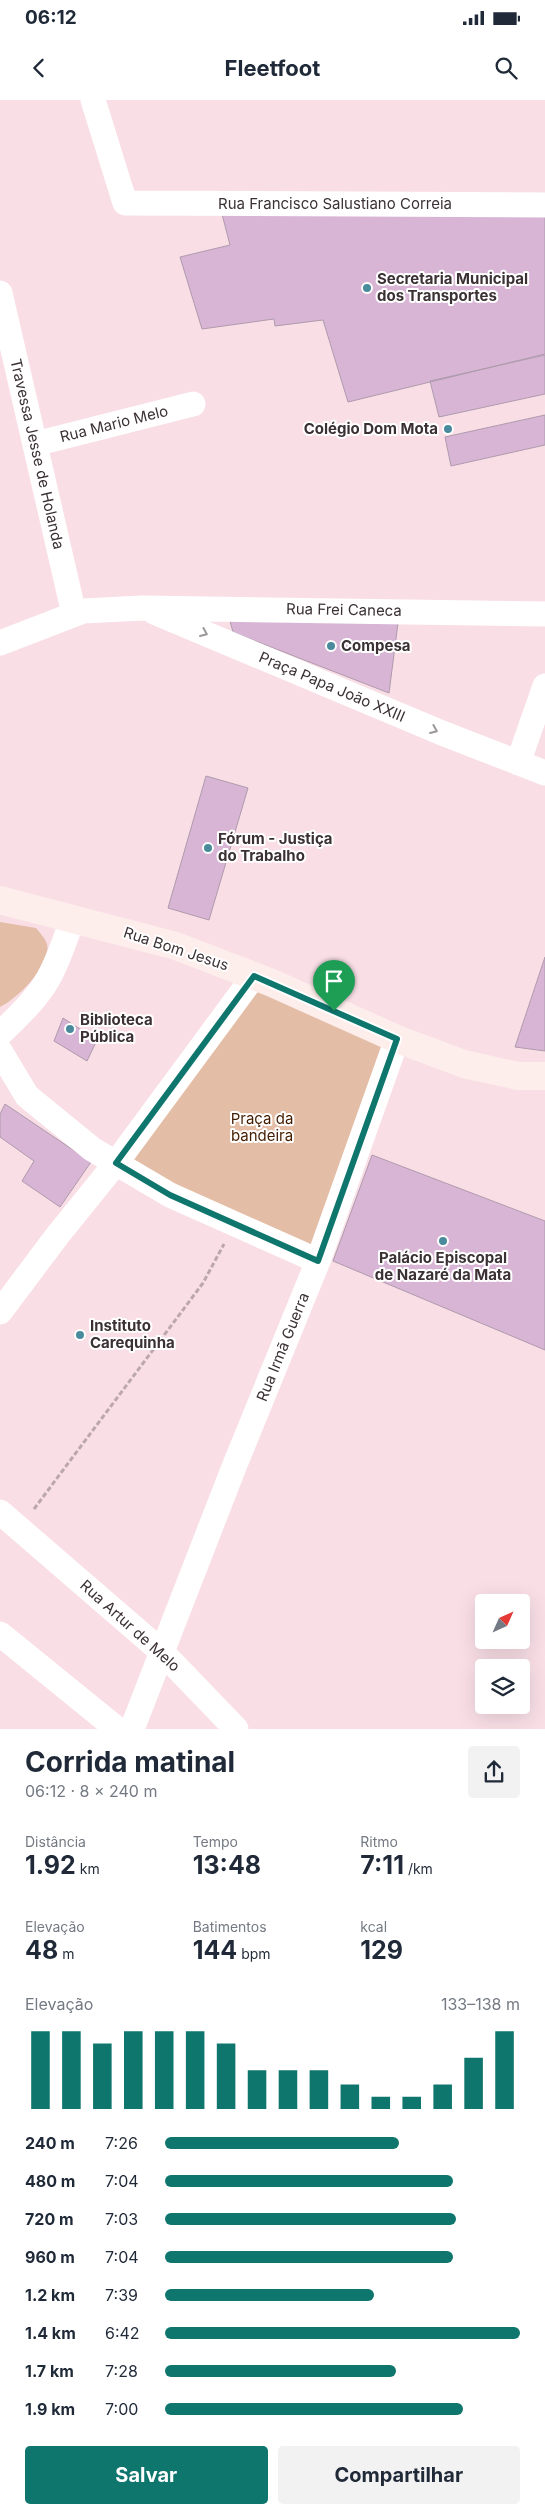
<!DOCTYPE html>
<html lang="pt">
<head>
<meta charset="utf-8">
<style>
  body { margin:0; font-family:Inter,sans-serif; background:#f2f2f3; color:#1f2937; height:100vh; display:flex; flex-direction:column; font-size:19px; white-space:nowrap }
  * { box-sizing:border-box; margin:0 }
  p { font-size:16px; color:#747a83 }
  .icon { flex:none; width:28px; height:28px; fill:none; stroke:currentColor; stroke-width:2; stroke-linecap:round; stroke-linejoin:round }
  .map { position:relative; height:1629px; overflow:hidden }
  .sheet { display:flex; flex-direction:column; background:#fff; flex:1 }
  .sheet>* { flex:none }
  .needle { width:32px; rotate:45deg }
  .fabs { position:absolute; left:475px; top:1494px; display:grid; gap:10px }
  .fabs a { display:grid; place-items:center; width:55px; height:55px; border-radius:5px; background:#fff; box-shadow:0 5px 20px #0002; font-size:25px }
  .pin { position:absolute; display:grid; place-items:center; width:42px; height:42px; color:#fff; margin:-51px -21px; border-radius:50% 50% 50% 0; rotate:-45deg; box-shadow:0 0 5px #0007 }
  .pin .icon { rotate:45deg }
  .round { display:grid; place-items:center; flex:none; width:52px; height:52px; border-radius:5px; background:#f2f2f3 }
  .headline { display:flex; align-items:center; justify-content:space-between; height:85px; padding:0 25px }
  h1 { font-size:28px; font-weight:700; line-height:38px }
  .figures { display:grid; grid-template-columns:repeat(3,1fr); gap:8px; height:85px; padding:5px 25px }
  .figures div { display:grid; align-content:center }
  .figures b { font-size:25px; font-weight:700 }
  .figures small { font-size:14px; font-weight:400 }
  .figures p { font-size:14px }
  .chart { height:140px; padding:10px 25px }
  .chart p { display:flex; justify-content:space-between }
  .chart svg { width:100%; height:90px; margin-top:5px; stroke:#0f766e; stroke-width:6 }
  .button { display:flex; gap:10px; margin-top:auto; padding:10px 25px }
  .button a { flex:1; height:58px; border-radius:5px; background:#0f766e; color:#fff; font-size:20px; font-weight:700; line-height:58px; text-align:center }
  .button a+a { background:#f2f2f3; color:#1f2937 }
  ul { padding:0 25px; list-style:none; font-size:16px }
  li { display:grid; grid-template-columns:80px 60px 1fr; align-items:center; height:38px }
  li i { height:12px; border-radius:6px; background:#0f766e }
  .status { display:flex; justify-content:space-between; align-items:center; height:35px; padding:0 25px; background:#fff; direction:ltr }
  .status svg { height:14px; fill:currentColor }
  header { display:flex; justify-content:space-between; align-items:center; height:65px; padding:0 25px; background:#fff; font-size:22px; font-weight:700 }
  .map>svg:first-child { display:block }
  .green { fill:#e3bda6 }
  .building { fill:#d8b5d5; stroke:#ae9bac }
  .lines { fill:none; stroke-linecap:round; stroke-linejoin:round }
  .path { stroke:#bda7ae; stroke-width:3; stroke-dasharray:5 2.5; stroke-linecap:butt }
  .street { stroke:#fff; stroke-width:25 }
  .secondary { stroke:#fdedeb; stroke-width:28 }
  .oneway { stroke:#9d989a }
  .route-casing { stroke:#fff; stroke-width:10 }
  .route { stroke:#0f766e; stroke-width:6 }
  .poi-dot { fill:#498b9c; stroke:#fff; stroke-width:2 }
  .labels { text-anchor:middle; stroke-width:4; stroke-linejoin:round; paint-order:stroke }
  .street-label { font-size:15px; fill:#3b3134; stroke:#fff }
  .poi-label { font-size:15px; font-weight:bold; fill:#3b3134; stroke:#fff; text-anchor:start }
  .park-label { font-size:15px; fill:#441d00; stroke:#fff }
</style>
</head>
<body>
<div class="status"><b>06:12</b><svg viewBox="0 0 49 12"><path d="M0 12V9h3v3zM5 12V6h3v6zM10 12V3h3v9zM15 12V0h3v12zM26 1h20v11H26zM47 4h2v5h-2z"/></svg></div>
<header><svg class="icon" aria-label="back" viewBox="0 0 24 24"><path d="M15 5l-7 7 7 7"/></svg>Fleetfoot<svg class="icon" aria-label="search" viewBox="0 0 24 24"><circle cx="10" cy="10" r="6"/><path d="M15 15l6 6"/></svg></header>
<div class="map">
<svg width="545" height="1629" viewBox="0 0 545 1629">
  <rect width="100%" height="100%" fill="#f9dee6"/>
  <path class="green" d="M0 822 36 828C40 833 45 838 47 844 52 865 17 899 0 907Z
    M254 876 397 939 318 1161 116 1063Z"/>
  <path class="building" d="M545 110V254L348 302 323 220 275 226 274 219 202 229 180 157 230 145 222 114Z
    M545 255V294L439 317 430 281Z
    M545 315V345L451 366 445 337Z
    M230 521 398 523 389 593 240 535 233 532Z
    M206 676 248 688 209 820 168 808Z
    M545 857V951L515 947Z
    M63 918 97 940 87 961 54 941Z
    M5 1004 91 1062 60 1107 22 1081 34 1061 0 1037V1014Z
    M372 1055 545 1121V1250L333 1161Z"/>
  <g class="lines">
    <path class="path" d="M34 1409 203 1183 224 1144"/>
    <path class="street" d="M93 0 125 103 545 105
      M0 193 74 514
      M35 344 193 304
      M154 512 442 633 545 673
      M0 543 83 511 142 508 545 514
      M518 663 545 586
      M0 934C17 917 36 900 48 879 59 860 65 839 73 818
      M0 951 27 996 92 1049 170 1095 318 1161
      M0 1212 57 1136 116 1063 254 876
      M0 1412 162 1552 236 1629
      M0 1534 117 1629
      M132 1629 234 1367 318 1161 397 939"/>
    <path class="secondary" d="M0 800 176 846 272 883 397 939 464 964 518 976H545"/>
  </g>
  <defs><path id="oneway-chevron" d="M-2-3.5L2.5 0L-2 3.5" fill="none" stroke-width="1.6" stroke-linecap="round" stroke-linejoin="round" transform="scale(1.25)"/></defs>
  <g class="oneway">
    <use href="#oneway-chevron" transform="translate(204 533) rotate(23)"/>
    <use href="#oneway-chevron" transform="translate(434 630) rotate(23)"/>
  </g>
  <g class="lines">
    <g class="route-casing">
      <path id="route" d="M254 876 397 939 318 1161 170 1095 116 1063Z"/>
    </g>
    <use href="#route" class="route"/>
  </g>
  <g class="poi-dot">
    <circle cx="367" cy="188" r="5"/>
    <circle cx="448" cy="329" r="5"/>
    <circle cx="331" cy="546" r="5"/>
    <circle cx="208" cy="748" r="5"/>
    <circle cx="70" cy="929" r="5"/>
    <circle cx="443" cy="1141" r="5"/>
    <circle cx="80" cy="1235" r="5"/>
  </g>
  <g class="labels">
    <g class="street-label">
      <text x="335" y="109">Rua Francisco Salustiano Correia</text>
      <text transform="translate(114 324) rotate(-14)" y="5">Rua Mario Melo</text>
      <text transform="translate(37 354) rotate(77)" y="5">Travessa Jesse de Holanda</text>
      <text transform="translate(344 510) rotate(1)" y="5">Rua Frei Caneca</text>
      <text transform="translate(332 587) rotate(23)" y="5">Praça Papa João XXIII</text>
      <text transform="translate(176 849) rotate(18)" y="5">Rua Bom Jesus</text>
      <text transform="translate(283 1247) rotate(-68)" y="5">Rua Irmã Guerra</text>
      <text transform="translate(130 1526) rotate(42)" y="5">Rua Artur de Melo</text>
    </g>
    <g class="poi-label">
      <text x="377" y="184">Secretaria Municipal<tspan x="377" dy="17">dos Transportes</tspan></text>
      <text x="438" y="334" text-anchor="end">Colégio Dom Mota</text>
      <text x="341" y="551">Compesa</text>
      <text x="218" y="744">Fórum - Justiça<tspan x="218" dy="17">do Trabalho</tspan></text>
      <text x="80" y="925">Biblioteca<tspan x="80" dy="17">Pública</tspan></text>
      <text x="443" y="1163" text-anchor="middle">Palácio Episcopal<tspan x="443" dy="17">de Nazaré da Mata</tspan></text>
      <text x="90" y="1231">Instituto<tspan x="90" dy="17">Carequinha</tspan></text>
    </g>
    <g class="park-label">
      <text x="262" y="1024">Praça da<tspan x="262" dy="17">bandeira</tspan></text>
    </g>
  </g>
</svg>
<div class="fabs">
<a><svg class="needle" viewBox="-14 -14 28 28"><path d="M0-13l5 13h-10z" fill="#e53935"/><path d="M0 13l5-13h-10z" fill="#747a83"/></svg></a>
<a><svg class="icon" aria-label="layers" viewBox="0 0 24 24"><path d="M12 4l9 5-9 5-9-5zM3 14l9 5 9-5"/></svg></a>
</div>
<div class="pin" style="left:334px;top:911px;background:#1e9e55"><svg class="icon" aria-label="arrive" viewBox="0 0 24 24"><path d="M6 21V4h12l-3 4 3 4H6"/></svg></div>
</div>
<section class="sheet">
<div class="headline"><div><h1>Corrida matinal</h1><p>06:12 · 8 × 240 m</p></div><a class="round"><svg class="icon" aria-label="share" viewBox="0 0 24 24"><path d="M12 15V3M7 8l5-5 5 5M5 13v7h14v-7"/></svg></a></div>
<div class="figures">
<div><p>Distância</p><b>1.92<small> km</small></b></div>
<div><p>Tempo</p><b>13:48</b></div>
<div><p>Ritmo</p><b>7:11<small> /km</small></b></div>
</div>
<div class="figures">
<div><p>Elevação</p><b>48<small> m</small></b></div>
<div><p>Batimentos</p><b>144<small> bpm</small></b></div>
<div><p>kcal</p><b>129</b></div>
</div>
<div class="chart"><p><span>Elevação</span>133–138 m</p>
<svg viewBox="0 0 160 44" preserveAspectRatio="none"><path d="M5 44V6M15 44V6M25 44V12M35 44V6M45 44V6M55 44V6M65 44V12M75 44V25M85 44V25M95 44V25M105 44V32M115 44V38M125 44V38M135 44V32M145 44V19M155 44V6"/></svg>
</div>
<ul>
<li><b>240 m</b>7:26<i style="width:66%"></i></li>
<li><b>480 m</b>7:04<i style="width:81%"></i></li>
<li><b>720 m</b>7:03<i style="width:82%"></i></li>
<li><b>960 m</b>7:04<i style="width:81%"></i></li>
<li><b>1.2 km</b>7:39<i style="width:59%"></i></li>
<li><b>1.4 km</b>6:42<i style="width:100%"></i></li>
<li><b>1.7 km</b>7:28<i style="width:65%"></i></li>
<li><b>1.9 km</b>7:00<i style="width:84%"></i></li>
</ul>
<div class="button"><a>Salvar</a><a>Compartilhar</a></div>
</section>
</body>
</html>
